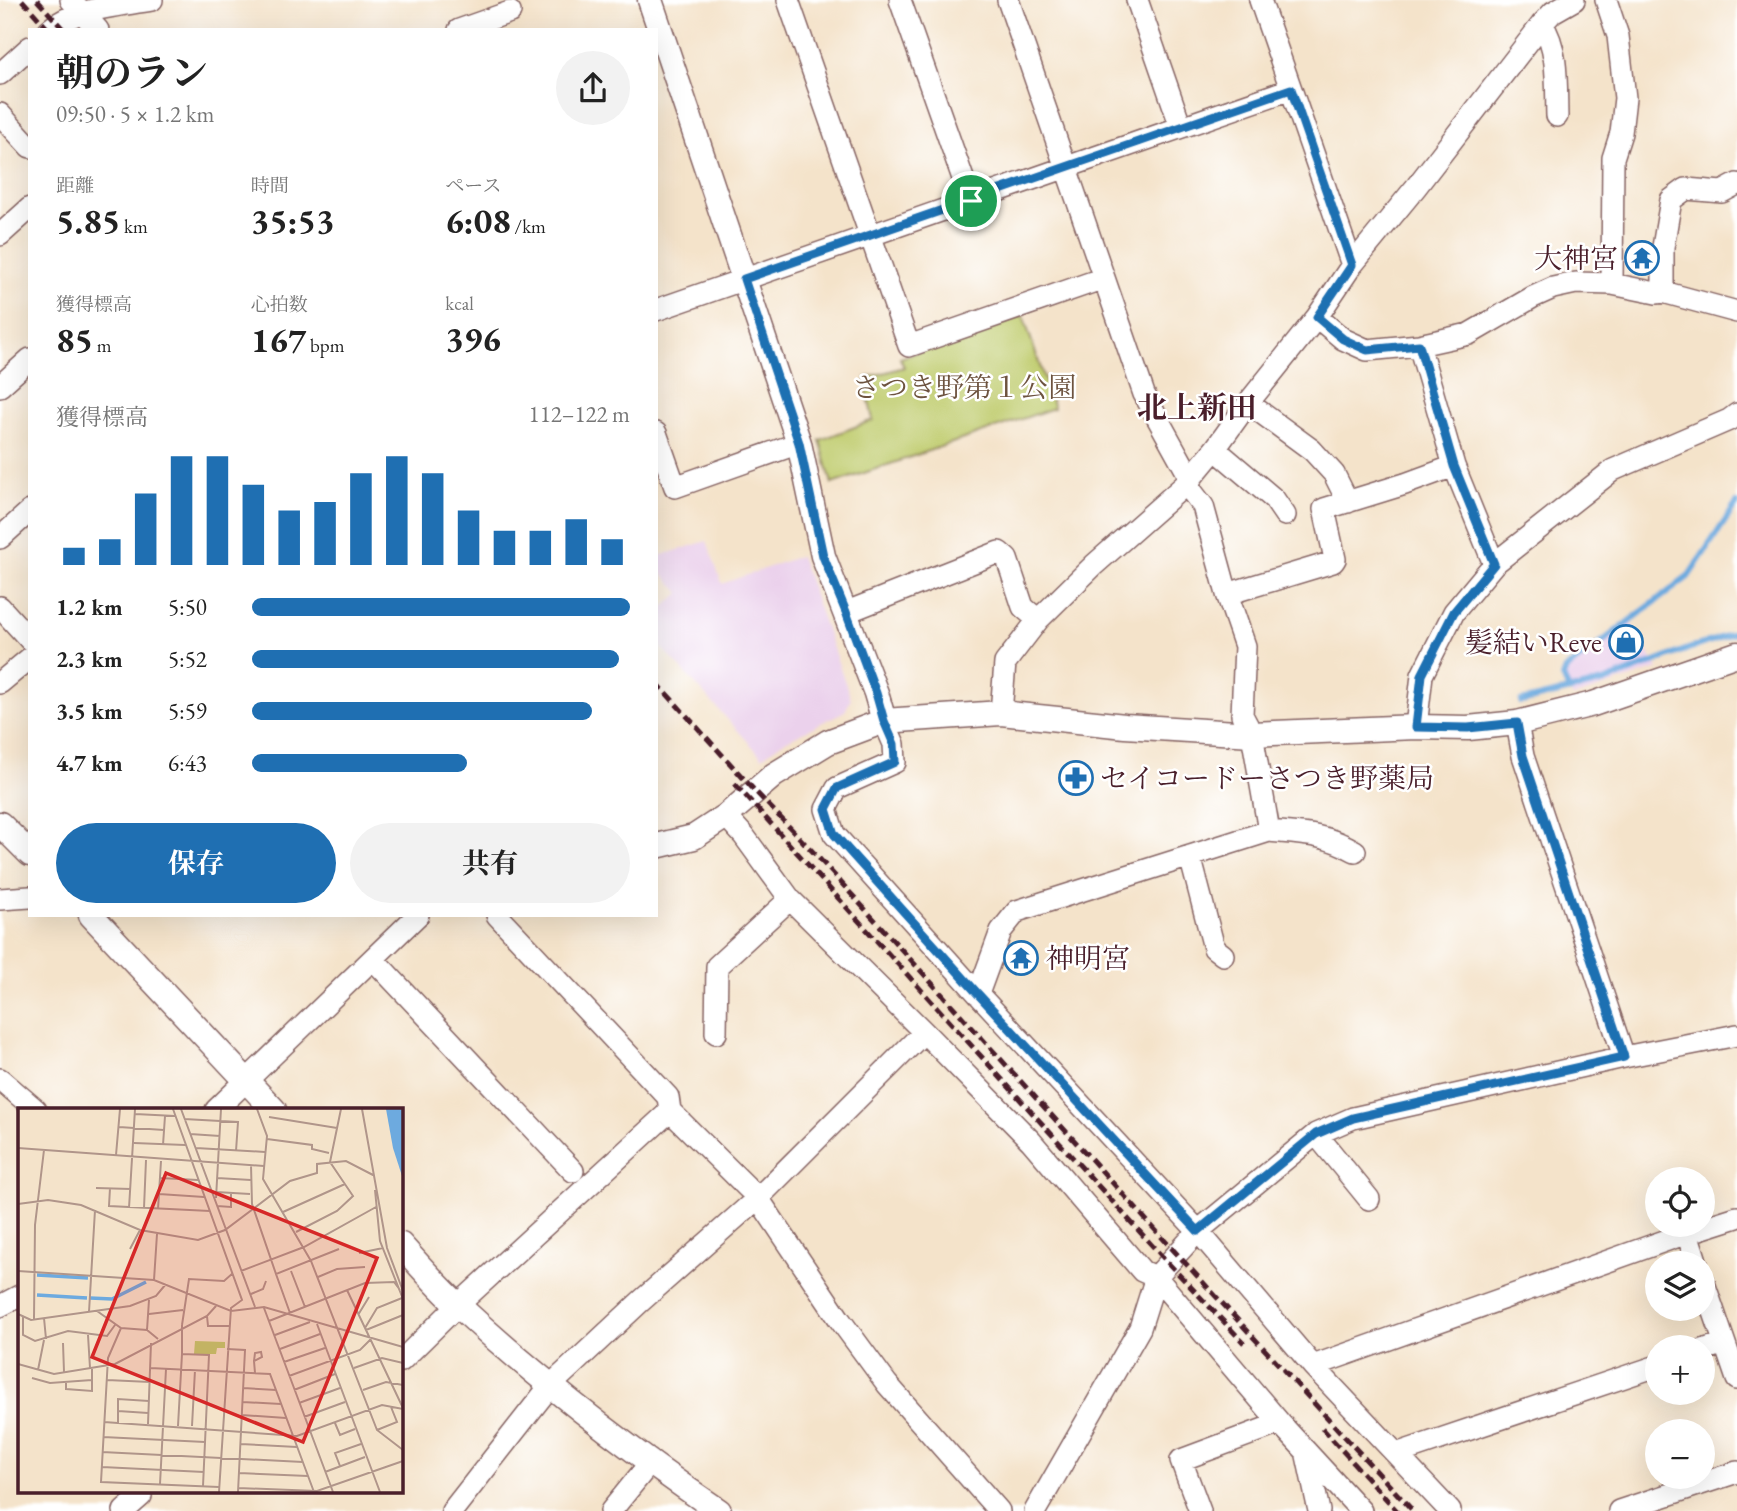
<!DOCTYPE html>
<html lang="ja">
<head>
<meta charset="utf-8">
<style>
  body { margin:0; font-family:"EB Garamond","Noto Serif JP",serif; background:#f2f2f2; color:#222; height:100vh; display:flex; flex-direction:column; font-size:26px; white-space:nowrap }
  * { box-sizing:border-box; margin:0 }
  p { font-size:23px; color:#767676 }
  .icon { flex:none; width:38px; height:38px; fill:none; stroke:currentColor; stroke-width:2; stroke-linecap:round; stroke-linejoin:round }
  .map { position:relative; flex:1; overflow:hidden }
  .details { position:absolute; left:28px; top:28px; width:630px; height:889px; display:flex; flex-direction:column; background:#fff; border-radius:0px; box-shadow:0 7px 28px #0002 }
  .details>* { flex:none }
  .tools { position:absolute; left:1645px; top:1167px; display:grid; gap:14px }
  .tools a { display:grid; place-items:center; width:70px; height:70px; border-radius:50%; background:#fff; box-shadow:0 7px 28px #0002; font-size:35px }
  .pin { position:absolute; display:grid; place-items:center; width:60px; height:60px; color:#fff; margin:-30px; border:4px solid #fff; border-radius:50%; box-shadow:0 2px 7px #0007 }
  .round { display:grid; place-items:center; flex:none; width:74px; height:74px; border-radius:37px; background:#f2f2f2 }
  .headline { display:flex; align-items:center; justify-content:space-between; height:119px; padding:0 28px }
  h1 { font-size:38px; font-weight:700; line-height:52px }
  .metrics { display:grid; grid-template-columns:repeat(3,1fr); gap:10px; height:119px; padding:7px 28px }
  .metrics div { display:grid; align-content:center }
  .metrics b { font-size:35px; font-weight:700 }
  .metrics small { font-size:19px; font-weight:400 }
  .metrics p { font-size:19px }
  .chart { height:196px; padding:14px 28px }
  .chart p { display:flex; justify-content:space-between }
  .chart svg { width:100%; height:126px; margin-top:7px; stroke:#1f6fb2; stroke-width:6 }
  .button { display:flex; gap:14px; margin-top:auto; padding:14px 28px }
  .button a { flex:1; height:80px; border-radius:42px; background:#1f6fb2; color:#fff; font-size:28px; font-weight:700; line-height:80px; text-align:center }
  .button a+a { background:#f2f2f2; color:#222 }
  ul { padding:0 28px; list-style:none; font-size:23px }
  li { display:grid; grid-template-columns:112px 84px 1fr; align-items:center; height:52px }
  li i { height:18px; border-radius:9px; background:#1f6fb2 }
  .map>svg:first-child { display:block }
  .built { fill:#ebd1ec }
  .green { fill:#c0cc6e; stroke:#85764c; stroke-width:2 }
  .lines { fill:none; stroke-linecap:round; stroke-linejoin:round }
  .stream { stroke:#6daadf; stroke-width:6 }
  .minor-casing { stroke:#866463; stroke-width:24 }
  .tertiary-casing { stroke:#866463; stroke-width:27 }
  .minor { stroke:#fff; stroke-width:21 }
  .tertiary { stroke:#fff; stroke-width:24 }
  .rail { stroke:#4a1f2b; stroke-width:5; stroke-dasharray:10 5; stroke-linecap:butt }
  .route-casing { stroke:#fff; stroke-width:14 }
  .route { stroke:#1f6fb2; stroke-width:9 }
  .labels { text-anchor:middle; stroke-width:5; stroke-linejoin:round; paint-order:stroke }
  .poi-label { font-size:28px; fill:#4a1f2b; stroke:#fff; text-anchor:end }
  .park-label { font-size:28px; fill:#6d533f; stroke:#fff }
  .neighbourhood-label { font-size:30px; font-weight:bold; fill:#4a1f2b; stroke:#fff }
  .inset-river { fill:none; stroke:#6daadf; stroke-width:3.5 }
  .inset-road { fill:none; stroke:#b0958a; stroke-width:2 }
  .view { fill:#d62828; fill-opacity:0.15; stroke:#d62828; stroke-width:3.5 }
  .inset-edge { fill:none; stroke:#4a1f2b; stroke-width:3.5 }
</style>
</head>
<body>
<div class="map">
<svg width="1737" height="1511" viewBox="0 0 1737 1511">
  <rect width="100%" height="100%" fill="#fff"/>
  <filter id="ink" filterUnits="userSpaceOnUse"><feTurbulence type="fractalNoise" baseFrequency=".0143" numOctaves="2"/><feDisplacementMap in="SourceGraphic" scale="14" xChannelSelector="R" yChannelSelector="G"/><feConvolveMatrix kernelMatrix="1 2 1 2 8 2 1 2 1" color-interpolation-filters="sRGB"/></filter>
  <filter id="wash" filterUnits="userSpaceOnUse"><feTurbulence type="fractalNoise" baseFrequency=".00686" numOctaves="4" result="noise"/><feDisplacementMap in="SourceGraphic" scale="28" xChannelSelector="R" yChannelSelector="G"/><feGaussianBlur stdDeviation="1.57" result="paint"/><feColorMatrix in="noise" values="0 0 0 0 0 0 0 0 0 0 0 0 0 0 0 0 0 1.4 0 .05"/><feComposite in="paint" operator="in"/></filter>
  <g filter="url(#wash)">
    <rect width="100%" height="100%" fill="#f4e3ca"/>
    <path class="built" d="M707 541 722 584 800 556 851 699 845 711 783 742 762 757 656 641V614L680 593 656 566V557Z
      M1630 621 1658 669 1573 697 1563 677 1566 669Z"/>
    <path class="green" d="M1023 315 1054 408 832 484 820 440 873 420 867 392 866 378 904 367 900 358Z"/>
    <g class="lines">
      <path class="stream" d="M1569 690 1563 677 1566 669 1688 577 1737 503
        M1521 702 1604 682 1688 649 1737 632"/>
    </g>
  </g>
  <g filter="url(#ink)">
    <g class="lines">
      <g class="minor-casing">
        <path id="minor" d="M71 0 98 30
          M788 0 909 346 1104 278 1008 0
          M900 0 971 201
          M1137 0 1181 127
          M1260 0 1352 265
          M1606 0 1618 36 1625 98 1621 133 1613 158 1612 284
          M1542 24C1559 49 1556 86 1557 116
          M49 30C74 8 119 6 152 0
          M459 30 510 12
          M0 74 30 47
          M0 114 30 147
          M0 235 30 208
          M1104 278 1144 394 1191 479
          M1663 292V247L1671 200 1686 189 1722 192 1737 184
          M656 310 1291 89
          M1317 317 1343 339 1367 350 1419 345 1469 334 1533 297 1553 288 1576 283 1612 284 1656 293 1663 292 1737 312
          M1419 345 1454 466 1494 564
          M0 386 30 359
          M1248 403 1312 450 1334 474 1348 502
          M656 433 675 487 799 443
          M1215 449 1274 499 1285 515
          M0 538 30 511
          M1227 594 1333 562 1335 559 1324 509 1405 484 1454 466
          M0 607 30 640
          M847 612 999 552 1007 559 1023 607 1038 620
          M0 683 30 658
          M1001 713 1005 663 1038 620 1094 565 1186 484 1215 449 1248 403 1317 317 1352 265 1416 187 1542 24 1553 12 1574 0
          M884 721 894 744 895 762 837 788 826 809 834 834 978 994 1198 1231 1313 1366 1450 1511
          M1517 723 1523 756 1624 1057
          M1416 727 1422 675 1454 612 1494 564 1613 470 1729 420 1737 414
          M726 816 744 836 790 899 924 1032 1031 1141 1142 1271 1156 1277 1280 1423 1361 1511
          M1269 831C1303 834 1326 834 1355 851
          M1190 856 1214 948 1223 955
          M0 899 30 897
          M373 959 573 1171
          M978 994 1001 931 1017 911 1269 831 1252 734 1242 715 1245 646 1227 594 1203 506 1186 484
          M716 1033 717 966 790 899
          M0 1079 36 1110
          M216 1110 418 915
          M670 1111 758 1198 840 1320 887 1384 999 1511
          M1316 1134 1369 1199
          M1687 1233 1697 1264
          M1703 1280 1737 1379
          M0 1306 19 1296
          M1703 1350 1724 1343
          M401 1361 458 1305 670 1111 668 1097 497 915
          M1313 1366 1687 1233 1737 1217
          M1306 1451 1319 1511
          M1396 1454 1657 1366
          M124 1511 141 1496
          M452 1511 550 1386 640 1302 758 1198 924 1032
          M611 1511 650 1463
          M1035 1511 1140 1328 1156 1277 1198 1231 1316 1134 1353 1118 1624 1057 1737 1035
          M1200 1511 1181 1460 1280 1423
          M1619 1511 1737 1472"/>
      </g>
      <g class="tertiary-casing">
        <path id="tertiary" d="M650 0 799 443 823 556 876 693 884 721
          M0 824 30 854
          M656 846 694 837 726 816 774 775 828 742 884 721 1001 713 1125 726 1252 734 1416 727 1468 728 1517 723 1593 704 1737 654
          M91 915 274 1110
          M401 1245C420 1266 439 1288 460 1307 541 1382 628 1449 719 1511"/>
      </g>
      <use href="#minor" class="minor"/>
      <use href="#tertiary" class="tertiary"/>
      <path class="rail" d="M22 0 49 30
        M37 0 64 30
        M656 682 755 791 816 855 1177 1254 1413 1511
        M735 784 1168 1263 1244 1343
        M1322 1428 1397 1511"/>
    </g>
  </g>
  <g class="lines" filter="url(#ink)">
    <g class="route-casing">
      <path id="route" d="M1291 89 1352 265 1317 317 1343 339 1367 350 1419 345 1454 466 1494 564 1454 612 1422 675 1416 727 1468 728 1517 723 1523 756 1624 1057 1353 1118 1316 1134 1198 1231 978 994 834 834 826 809 837 788 895 762 894 744 884 721 876 693 846 612 823 556 799 443 744 279Z"/>
    </g>
    <use href="#route" class="route"/>
  </g>
  <defs>
    <g id="temple-ring" transform="scale(1.75)"><circle r="9.5" fill="#fff" stroke="#1f6fb2" stroke-width="1.5"/><path d="M0-6L5-2H3V0L6.5 2.5H4V6H1.5V3h-3V6H-4V2.5H-6.5L-3 0V-2H-5Z" fill="#1f6fb2"/></g>
    <g id="shop-ring" transform="scale(1.75)"><circle r="9.5" fill="#fff" stroke="#1f6fb2" stroke-width="1.5"/><path d="M-5-2.5h2.3a2.7 3.5 0 0 1 5.4 0H5L5.5 6h-11ZM-1.5-2.5h3a1.5 2.3 0 0 0-3 0Z" fill="#1f6fb2"/></g>
    <g id="pharmacy-ring" transform="scale(1.75)"><circle r="9.5" fill="#fff" stroke="#1f6fb2" stroke-width="1.5"/><path d="M-2-6h4v4h4v4h-4v4h-4v-4h-4v-4h4Z" fill="#1f6fb2"/></g>
  </defs>
  <g fill-rule="evenodd">
    <use href="#temple-ring" x="1642" y="258"/>
    <use href="#shop-ring" x="1626" y="642"/>
    <use href="#pharmacy-ring" x="1076" y="778"/>
    <use href="#temple-ring" x="1021" y="958"/>
  </g>
  <g class="labels">
    <g class="poi-label">
      <text x="1618" y="268">大神宮</text>
      <text x="1602" y="652">髪結いReve</text>
      <text x="1100" y="788" text-anchor="start">セイコードーさつき野薬局</text>
      <text x="1046" y="968" text-anchor="start">神明宮</text>
    </g>
    <g class="park-label">
      <text x="964" y="397">さつき野第１公園</text>
    </g>
    <g class="neighbourhood-label">
      <text x="1197" y="418">北上新田</text>
    </g>
  </g>
  <g transform="translate(18 1108)">
    <rect width="385" height="385" fill="#f4e3ca"/>
    <path d="M177 233 207 234V240H199L198 246H176Z" fill="#c0cc6e"/>
    <path d="M368 1H385V71L375 40Z" fill="#6daadf"/>
    <path class="inset-river" d="M19 167 70 170M19 187 69 190M72 190 94 191 128 174"/>
    <path class="inset-road" d="M155 1 224 192 213 200 201 384M163 1 237 199M239 1 249 28 245 71 293 153 359 322 385 342M344 1 369 140 385 183M117 6 157 8M251 9 319 20M166 11 220 14 218 43M101 19 146 22M172 26 202 28M249 31 294 37V41L311 45M116 35 167 37M145 37 147 8M0 40 246 58M178 40 247 44M98 47 102 1M233 57 234 96 258 166M142 70 180 72M199 70 233 72M78 80 113 81M92 80 91 98 192 103M357 82 362 133 385 191M198 84 232 86M141 86 186 89M198 90 203 1M0 96 30 92 63 97 122 122 180 132 207 122 272 73 299 65V56L328 53 355 67M199 98 213 99V86M111 100 117 1M126 100 128 52M140 101 143 53M265 104 327 76M278 124 319 103 335 88 312 54 323 1M112 141 122 122M341 145 365 140M0 163 136 172 213 203 246 199 385 239M223 163 286 139 358 99M273 163 287 199M300 169 319 161 347 159M136 172 139 126M329 182 385 300M233 186 245 181 248 173M246 200 315 384M79 203 103 220 129 222 140 231M71 204 77 102M272 205 258 166 321 141M0 206 13 212 112 198 138 188 148 176M131 206 165 202M340 207 351 189M189 208 190 218H212M5 209V227L17 233 50 223 89 228 97 217M26 210 28 231M16 211 17 117 26 42M251 213 347 175 376 174 382 182M299 216 362 384M164 217 171 171 206 173 215 165M164 217V246M103 220 90 250 83 374 201 379M347 220 359 200 384 190M129 222 131 192M348 222 385 207M70 227 72 260M257 227 292 214M45 235 46 264M209 241 227 242 220 384M262 241 302 226M236 253 244 249 243 244 237 245 236 253 237 265M266 254 307 240M0 256 36 266 97 256 189 208 198 198M132 260 252 266 296 384M336 260 364 250 385 255M20 262 26 232M271 268 342 242 352 232M14 270 32 275 74 272M89 272 132 274M48 273V281L74 283V260M225 280 258 282M276 282 317 266M345 282 368 274 385 277M224 294 263 296M281 295 322 280M100 303 130 305M223 307 268 310M286 309 327 294M86 314 279 328 364 297 385 301M100 315V291L131 293M317 315 322 327 337 321M130 316 133 235M160 318 164 246 191 247 185 378M174 318 177 262M359 322 379 314 373 299M85 329 187 334M222 336 279 339M84 344 285 354M322 358 317 345 343 336M84 359 186 364M307 364 347 349M221 365 290 368M142 376 148 261M220 380 299 383 385 353"/>
    <path class="view" d="M148 65 359 150 285 334 74 249Z"/>
    <rect width="385" height="385" class="inset-edge"/>
  </g>
</svg>
<div class="tools">
<a><svg class="icon" aria-label="locate" viewBox="0 0 24 24"><circle cx="12" cy="12" r="6"/><path d="M12 2v4M12 18v4M2 12h4M18 12h4"/></svg></a>
<a><svg class="icon" aria-label="layers" viewBox="0 0 24 24"><path d="M12 4l9 5-9 5-9-5zM3 14l9 5 9-5"/></svg></a>
<a>+</a>
<a>−</a>
</div>
<div class="pin" style="left:971px;top:201px;background:#1e9e55"><svg class="icon" aria-label="arrive" viewBox="0 0 24 24"><path d="M6 21V4h12l-3 4 3 4H6"/></svg></div>
<section class="details">
<div class="headline"><div><h1>朝のラン</h1><p>09:50 · 5 × 1.2 km</p></div><a class="round"><svg class="icon" aria-label="share" viewBox="0 0 24 24"><path d="M12 15V3M7 8l5-5 5 5M5 13v7h14v-7"/></svg></a></div>
<div class="metrics">
<div><p>距離</p><b>5.85<small> km</small></b></div>
<div><p>時間</p><b>35:53</b></div>
<div><p>ペース</p><b>6:08<small> /km</small></b></div>
</div>
<div class="metrics">
<div><p>獲得標高</p><b>85<small> m</small></b></div>
<div><p>心拍数</p><b>167<small> bpm</small></b></div>
<div><p>kcal</p><b>396</b></div>
</div>
<div class="chart"><p><span>獲得標高</span>112–122 m</p>
<svg viewBox="0 0 160 44" preserveAspectRatio="none"><path d="M5 44V38M15 44V35M25 44V19M35 44V6M45 44V6M55 44V16M65 44V25M75 44V22M85 44V12M95 44V6M105 44V12M115 44V25M125 44V32M135 44V32M145 44V28M155 44V35"/></svg>
</div>
<ul>
<li><b>1.2 km</b>5:50<i style="width:100%"></i></li>
<li><b>2.3 km</b>5:52<i style="width:97%"></i></li>
<li><b>3.5 km</b>5:59<i style="width:90%"></i></li>
<li><b>4.7 km</b>6:43<i style="width:57%"></i></li>
</ul>
<div class="button"><a>保存</a><a>共有</a></div>
</section>
</div>
</body>
</html>
